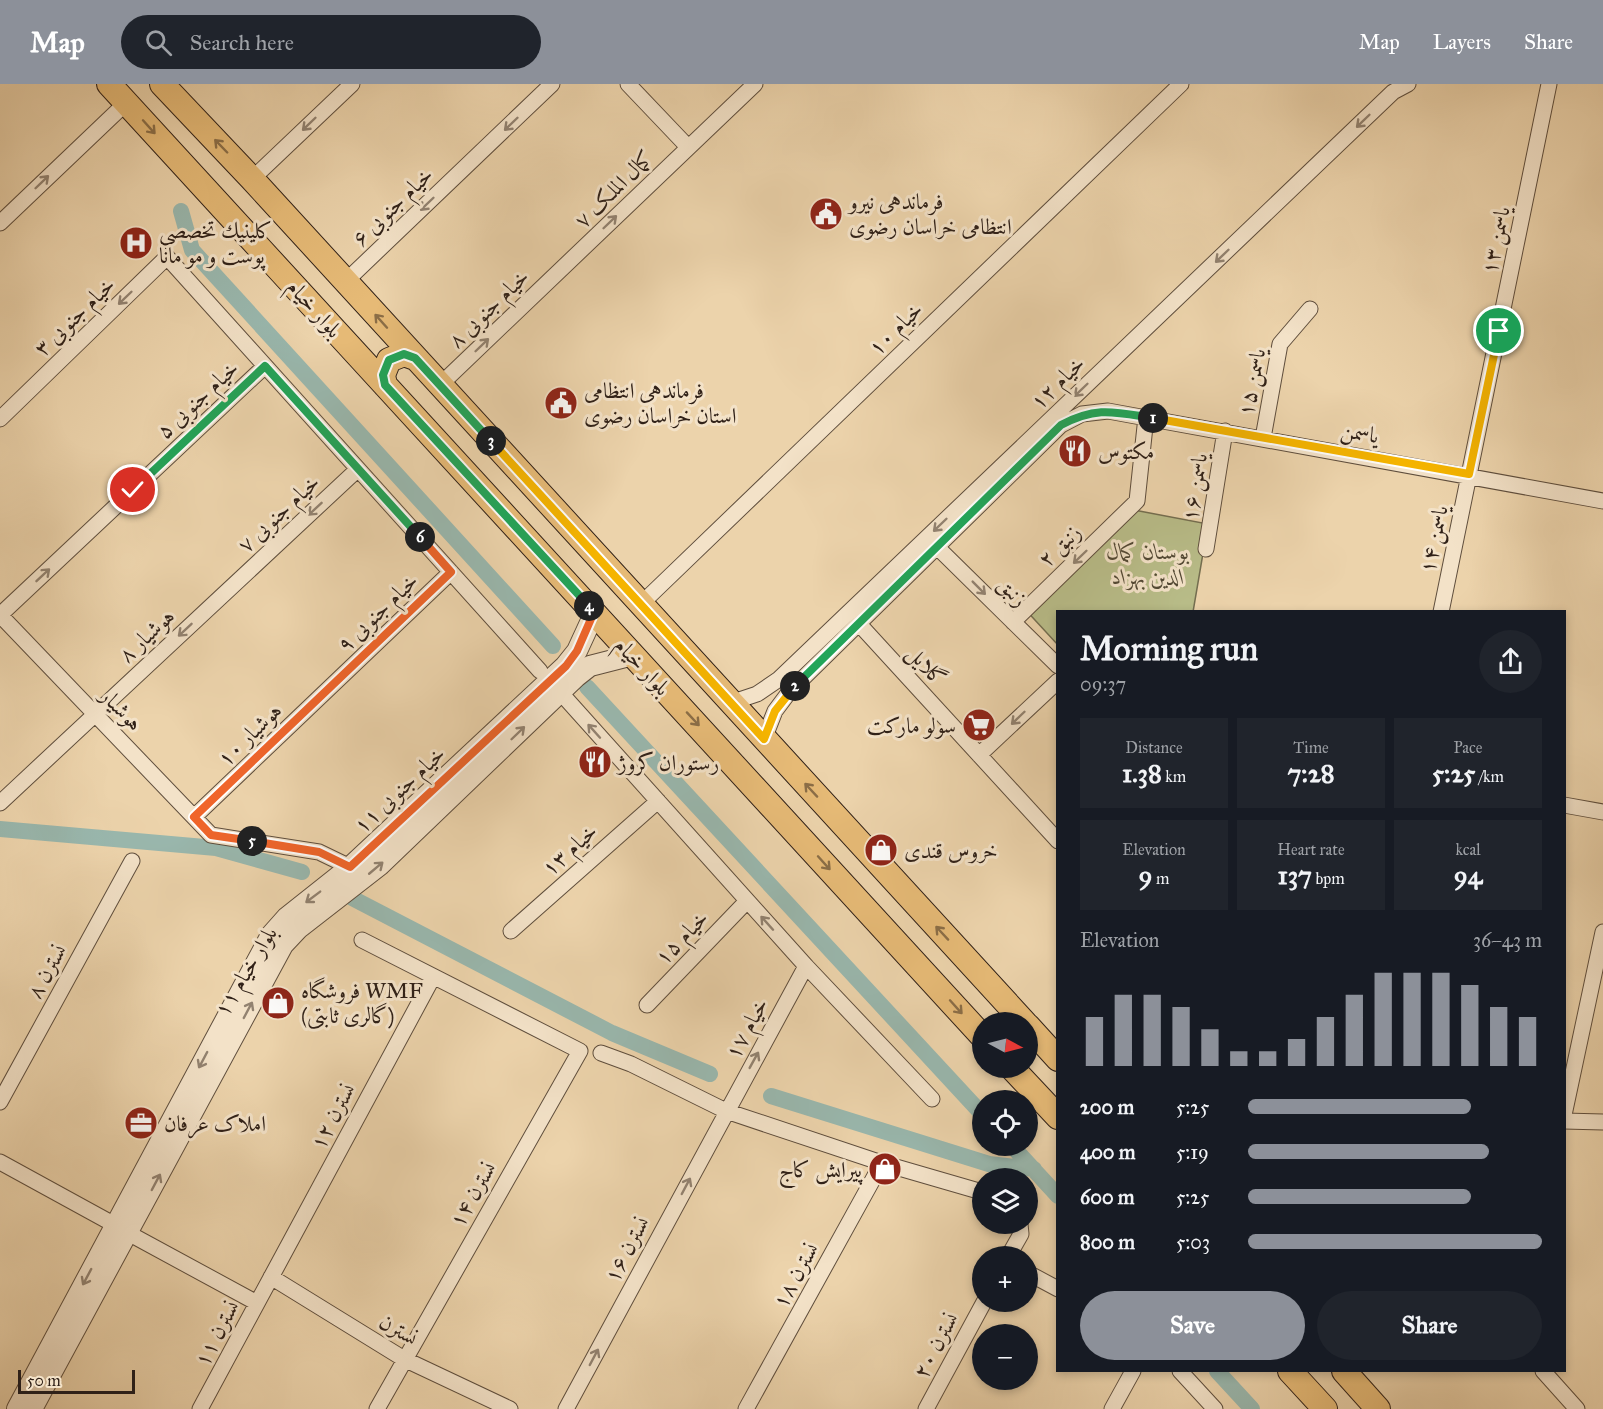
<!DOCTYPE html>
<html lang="en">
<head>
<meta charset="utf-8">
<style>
  body { margin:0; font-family:"IM FELL Great Primer",Amiri,serif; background:#20242c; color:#f1f3f6; height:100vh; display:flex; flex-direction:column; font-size:22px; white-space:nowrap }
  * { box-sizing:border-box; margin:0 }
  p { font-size:20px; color:#9ea1a6 }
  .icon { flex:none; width:33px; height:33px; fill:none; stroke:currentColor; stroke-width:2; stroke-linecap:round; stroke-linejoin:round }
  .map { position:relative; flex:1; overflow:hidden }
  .side { position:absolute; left:1056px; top:526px; width:510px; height:762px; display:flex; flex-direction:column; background:#171b24; border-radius:0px; box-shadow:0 3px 9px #0003 }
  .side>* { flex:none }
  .needle { width:39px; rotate:97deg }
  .buttons { position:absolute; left:972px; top:928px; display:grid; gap:12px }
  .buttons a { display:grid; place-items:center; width:66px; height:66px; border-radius:50%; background:#171b24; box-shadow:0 3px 9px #0003; font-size:30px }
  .scale { position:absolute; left:18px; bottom:15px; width:117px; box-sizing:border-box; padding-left:6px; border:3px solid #302118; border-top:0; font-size:16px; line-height:21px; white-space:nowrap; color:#302118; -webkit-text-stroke:4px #f3e2c8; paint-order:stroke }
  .pin { position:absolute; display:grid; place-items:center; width:51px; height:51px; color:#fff; margin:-26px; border:3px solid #fff; border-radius:50%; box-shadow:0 2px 6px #0007 }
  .km { position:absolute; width:30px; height:30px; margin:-15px; border-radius:50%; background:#222; color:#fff; font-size:16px; line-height:30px; text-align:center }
  .round { display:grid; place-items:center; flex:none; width:63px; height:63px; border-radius:32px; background:#20242c }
  .overview { display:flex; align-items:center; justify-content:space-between; height:102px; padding:0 24px }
  h1 { font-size:33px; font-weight:800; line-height:45px }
  .figures { display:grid; grid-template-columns:repeat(3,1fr); gap:9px; height:102px; padding:6px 24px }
  .figures div { display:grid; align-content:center; border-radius:0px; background:#20242c; text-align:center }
  .figures b { font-size:26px; font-weight:800 }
  .figures small { font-size:16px; font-weight:400 }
  .figures p { font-size:16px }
  .chart { height:168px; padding:12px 24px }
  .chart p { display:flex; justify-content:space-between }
  .chart svg { width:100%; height:108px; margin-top:6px; stroke:#8c9099; stroke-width:6 }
  .button { display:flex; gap:12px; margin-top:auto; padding:12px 24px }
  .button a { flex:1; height:69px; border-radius:36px; background:#8c9099; color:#fff; font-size:24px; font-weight:800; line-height:69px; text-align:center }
  .button a+a { background:#20242c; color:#f1f3f6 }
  ul { padding:0 24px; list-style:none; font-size:20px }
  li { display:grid; grid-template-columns:96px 72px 1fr; align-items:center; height:45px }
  li i { height:15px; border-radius:8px; background:#8c9099 }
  header { display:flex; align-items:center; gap:36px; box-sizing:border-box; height:84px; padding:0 30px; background:#8c9099; color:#fff }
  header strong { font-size:28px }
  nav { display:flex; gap:33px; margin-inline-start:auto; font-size:21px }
  .search { width:420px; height:54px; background:#20242c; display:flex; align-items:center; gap:15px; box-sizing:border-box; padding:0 21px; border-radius:33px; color:#9ea1a6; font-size:22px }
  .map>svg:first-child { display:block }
  .green { fill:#b8bc88; stroke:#746e50; stroke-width:1.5 }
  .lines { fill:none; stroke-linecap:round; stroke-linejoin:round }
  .canal { stroke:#99b7ad; stroke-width:16 }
  .minor-casing { stroke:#5f4e3d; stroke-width:17 }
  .tertiary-casing { stroke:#5f4e3d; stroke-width:22 }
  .primary-casing { stroke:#302118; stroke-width:26 }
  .minor { stroke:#f3e2c8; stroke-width:15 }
  .tertiary { stroke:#f3e2c8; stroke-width:20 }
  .primary { stroke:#e6ba76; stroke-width:24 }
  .oneway { stroke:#928270 }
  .oneway2 { stroke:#8b6e47 }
  .split-1-casing { stroke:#fff; stroke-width:12 }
  .split-2-casing { stroke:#fff; stroke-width:12 }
  .split-3-casing { stroke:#fff; stroke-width:12 }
  .split-4-casing { stroke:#fff; stroke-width:12 }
  .split-5-casing { stroke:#fff; stroke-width:12 }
  .split-6-casing { stroke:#fff; stroke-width:12 }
  .split-7-casing { stroke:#fff; stroke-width:12 }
  .split-1 { stroke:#f5b400; stroke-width:8 }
  .split-2 { stroke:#22a559; stroke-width:8 }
  .split-3 { stroke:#f5b400; stroke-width:8 }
  .split-4 { stroke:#22a559; stroke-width:8 }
  .split-5 { stroke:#f0652b; stroke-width:8 }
  .split-6 { stroke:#f0652b; stroke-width:8 }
  .split-7 { stroke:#22a559; stroke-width:8 }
  .labels { text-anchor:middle; stroke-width:6; stroke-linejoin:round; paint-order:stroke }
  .street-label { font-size:22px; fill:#302118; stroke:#f3e2c8 }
  .poi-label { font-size:22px; fill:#302118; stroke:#f3e2c8; text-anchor:start }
  .park-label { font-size:22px; font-style:italic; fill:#524834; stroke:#f3e2c8 }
</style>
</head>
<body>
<header>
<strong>Map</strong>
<div class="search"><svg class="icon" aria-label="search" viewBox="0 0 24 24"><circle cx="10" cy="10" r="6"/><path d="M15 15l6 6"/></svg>Search here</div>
<nav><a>Map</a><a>Layers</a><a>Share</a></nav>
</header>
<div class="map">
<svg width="1603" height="1325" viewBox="0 0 1603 1325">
  <rect width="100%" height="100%" fill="#ecd3ab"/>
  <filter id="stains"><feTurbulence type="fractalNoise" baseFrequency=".00333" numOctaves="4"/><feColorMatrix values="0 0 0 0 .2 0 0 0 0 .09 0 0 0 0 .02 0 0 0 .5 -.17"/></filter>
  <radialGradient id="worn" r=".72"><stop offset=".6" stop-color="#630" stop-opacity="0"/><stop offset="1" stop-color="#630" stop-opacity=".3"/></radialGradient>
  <path class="green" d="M1134 426 1208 440 1193 528H1058L1057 560 1023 523Z"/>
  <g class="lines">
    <path class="canal" d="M181 127 192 166 553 562
      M587 603 982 1030
      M0 745 216 764 302 788
      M352 814 612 949 710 990
      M771 1012 989 1080 1034 1085
      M1012 1062 1058 1112
      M1217 1287 1252 1325"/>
    <g class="minor-casing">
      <path id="minor" d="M628 0 688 63
        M252 95 352 0
        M0 139 127 18
        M346 197 552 0
        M440 301 755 0
        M0 335 167 173 540 587
        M1263 354 1280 260 1310 225
        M937 463 1058 582
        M1206 465 1225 347
        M640 521 1181 0
        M1441 528 1549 0
        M0 531 211 751 319 768 350 783
        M0 531 265 282
        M1013 538 1137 417 1146 333
        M860 541 1058 757
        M560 608 806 882 932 1015
        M730 619 757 610 779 595 1393 8 1408 0
        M764 655 775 627 790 607 1061 341 1082 330 1108 327 1603 417
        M979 671 1058 597
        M0 719 358 385
        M1564 721 1603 728
        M194 733 451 488
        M511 847 658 717
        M362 856 580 967 377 1325
        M647 921 747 817
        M601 969 631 980 726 1027 882 1079 982 1108
        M0 1018 132 777
        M1564 1031 1603 848
        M1564 1037 1603 1038
        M0 1078 115 1141
        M128 1149 257 1219
        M1008 1173 1021 1150 1020 1140
        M1028 1189 1058 1205
        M271 1193 404 1275 510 1325
        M1180 1287 1215 1325
        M1543 1287 1577 1325
        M200 1325 433 893
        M566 1325 806 882
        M746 1325 882 1079
        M926 1325 984 1218
        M1112 1325 1133 1287"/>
    </g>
    <g class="tertiary-casing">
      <path id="tertiary" d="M17 1325 271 851 287 833 350 783 565 582 577 567 595 528
        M32 1325 283 861 299 844 380 781 576 593 590 582 633 571"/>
    </g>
    <g class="primary-casing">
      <path id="primary" d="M109 0 982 952
        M162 0 252 95 1025 939
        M385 301 383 291 389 276 404 270 415 274
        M1028 942 1058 975
        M1012 984 1058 1033
        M1290 1287 1325 1325
        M1344 1287 1378 1325"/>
    </g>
    <use href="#minor" class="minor"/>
    <use href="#tertiary" class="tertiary"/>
    <use href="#primary" class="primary"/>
  </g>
  <defs><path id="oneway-shaft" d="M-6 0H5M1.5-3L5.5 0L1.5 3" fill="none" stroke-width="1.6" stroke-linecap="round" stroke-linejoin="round" transform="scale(1.5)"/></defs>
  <g class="oneway">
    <use href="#oneway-shaft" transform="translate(1363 37) rotate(136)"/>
    <use href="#oneway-shaft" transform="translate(309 40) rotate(136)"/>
    <use href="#oneway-shaft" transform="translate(511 40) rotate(136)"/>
    <use href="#oneway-shaft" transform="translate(42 98) rotate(-44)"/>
    <use href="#oneway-shaft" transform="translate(427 120) rotate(136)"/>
    <use href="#oneway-shaft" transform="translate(610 138) rotate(-44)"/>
    <use href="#oneway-shaft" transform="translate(1222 172) rotate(136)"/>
    <use href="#oneway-shaft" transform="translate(125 214) rotate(136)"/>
    <use href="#oneway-shaft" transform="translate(482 261) rotate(-44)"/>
    <use href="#oneway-shaft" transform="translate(1081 306) rotate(136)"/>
    <use href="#oneway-shaft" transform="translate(315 425) rotate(137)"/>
    <use href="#oneway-shaft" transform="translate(940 441) rotate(136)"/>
    <use href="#oneway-shaft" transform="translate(1080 473) rotate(136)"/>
    <use href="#oneway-shaft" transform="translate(43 491) rotate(-43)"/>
    <use href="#oneway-shaft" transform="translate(979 504) rotate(45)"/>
    <use href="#oneway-shaft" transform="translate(185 546) rotate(137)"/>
    <use href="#oneway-shaft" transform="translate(1018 634) rotate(136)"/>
    <use href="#oneway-shaft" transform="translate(594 647) rotate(-132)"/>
    <use href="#oneway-shaft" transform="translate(518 649) rotate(-44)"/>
    <use href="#oneway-shaft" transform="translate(376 784) rotate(-40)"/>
    <use href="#oneway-shaft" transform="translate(313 813) rotate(143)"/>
    <use href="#oneway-shaft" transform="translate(767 839) rotate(-132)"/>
    <use href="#oneway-shaft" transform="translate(248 926) rotate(-62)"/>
    <use href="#oneway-shaft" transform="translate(203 976) rotate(118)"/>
    <use href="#oneway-shaft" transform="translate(754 976) rotate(-61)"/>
    <use href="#oneway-shaft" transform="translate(156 1098) rotate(-62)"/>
    <use href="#oneway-shaft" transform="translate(686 1102) rotate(-62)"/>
    <use href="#oneway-shaft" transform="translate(87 1193) rotate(118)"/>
    <use href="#oneway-shaft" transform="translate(594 1273) rotate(-62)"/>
  </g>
  <g class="oneway2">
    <use href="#oneway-shaft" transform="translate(149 43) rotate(48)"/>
    <use href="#oneway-shaft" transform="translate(221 62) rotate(-134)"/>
    <use href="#oneway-shaft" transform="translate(381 237) rotate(-132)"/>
    <use href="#oneway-shaft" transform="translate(693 635) rotate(47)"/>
    <use href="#oneway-shaft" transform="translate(811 706) rotate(-133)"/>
    <use href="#oneway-shaft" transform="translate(824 779) rotate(48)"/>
    <use href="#oneway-shaft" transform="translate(942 849) rotate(-133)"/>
    <use href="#oneway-shaft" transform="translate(956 923) rotate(48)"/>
  </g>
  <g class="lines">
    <g class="split-1-casing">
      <path id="split-1" d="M1153 334 1469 390 1499 247"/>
    </g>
    <g class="split-2-casing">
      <path id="split-2" d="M795 602 1061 341C1097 322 1114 328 1153 334"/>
    </g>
    <g class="split-3-casing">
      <path id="split-3" d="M491 357 764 655 775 627 795 602"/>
    </g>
    <g class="split-4-casing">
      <path id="split-4" d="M491 357 415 274 404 270 389 276 383 291 385 301 589 522"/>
    </g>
    <g class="split-5-casing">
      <path id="split-5" d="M252 757 319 768 350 783 566 582 577 567 594 528 589 522"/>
    </g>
    <g class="split-6-casing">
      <path id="split-6" d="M252 757 211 751 194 733 451 488 420 453"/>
    </g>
    <g class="split-7-casing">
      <path id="split-7" d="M133 406 265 282 420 453"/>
    </g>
    <use href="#split-1" class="split-1"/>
    <use href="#split-2" class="split-2"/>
    <use href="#split-3" class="split-3"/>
    <use href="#split-4" class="split-4"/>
    <use href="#split-5" class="split-5"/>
    <use href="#split-6" class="split-6"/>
    <use href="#split-7" class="split-7"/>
  </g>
  <defs>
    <g id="civic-disc" transform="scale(1.725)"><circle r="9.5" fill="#8f2418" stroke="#f3e2c8"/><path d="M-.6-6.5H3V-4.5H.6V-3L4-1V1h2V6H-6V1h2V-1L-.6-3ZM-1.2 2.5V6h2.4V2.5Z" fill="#fff"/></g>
    <g id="hospital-disc" transform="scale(1.725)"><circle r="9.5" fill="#8f2418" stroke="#f3e2c8"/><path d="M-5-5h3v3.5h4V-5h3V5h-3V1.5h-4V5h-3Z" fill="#fff"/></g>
    <g id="restaurant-disc" transform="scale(1.725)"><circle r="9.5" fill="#8f2418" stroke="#f3e2c8"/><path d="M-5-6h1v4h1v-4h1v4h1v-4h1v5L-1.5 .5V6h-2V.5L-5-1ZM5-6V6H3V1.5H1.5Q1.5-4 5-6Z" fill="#fff"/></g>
    <g id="supermarket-disc" transform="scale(1.725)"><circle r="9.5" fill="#8f2418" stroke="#f3e2c8"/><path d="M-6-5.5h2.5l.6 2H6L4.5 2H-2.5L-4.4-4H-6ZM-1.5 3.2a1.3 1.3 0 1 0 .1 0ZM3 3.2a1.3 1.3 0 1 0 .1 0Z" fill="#fff"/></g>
    <g id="shop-disc" transform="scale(1.725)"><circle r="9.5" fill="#8f2418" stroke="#f3e2c8"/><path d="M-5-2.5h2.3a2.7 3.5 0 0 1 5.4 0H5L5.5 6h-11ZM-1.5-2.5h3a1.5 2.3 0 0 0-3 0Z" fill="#fff"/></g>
    <g id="office-disc" transform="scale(1.725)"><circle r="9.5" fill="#8f2418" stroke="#f3e2c8"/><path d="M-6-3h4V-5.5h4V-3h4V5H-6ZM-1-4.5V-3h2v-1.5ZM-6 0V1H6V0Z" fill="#fff"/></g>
  </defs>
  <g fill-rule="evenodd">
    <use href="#civic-disc" x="826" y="130"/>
    <use href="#hospital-disc" x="136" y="159"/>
    <use href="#civic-disc" x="561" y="319"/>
    <use href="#restaurant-disc" x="1075" y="367"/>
    <use href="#supermarket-disc" x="979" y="641"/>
    <use href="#restaurant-disc" x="595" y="678"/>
    <use href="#shop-disc" x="881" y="766"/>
    <use href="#shop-disc" x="278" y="919"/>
    <use href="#office-disc" x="141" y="1039"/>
    <use href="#shop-disc" x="885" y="1085"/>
  </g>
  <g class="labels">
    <g class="street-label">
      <text transform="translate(613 105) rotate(-44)" y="8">کمال الملک ۷</text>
      <text transform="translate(392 122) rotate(-44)" y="8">خیام جنوبی ۶</text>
      <text transform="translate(1495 156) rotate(-78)" y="8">یاسمن ۱۳</text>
      <text transform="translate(315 224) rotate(48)" y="8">بلوار خیام</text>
      <text transform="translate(488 224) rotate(-44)" y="8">خیام جنوبی ۸</text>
      <text transform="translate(74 232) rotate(-44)" y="8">خیام جنوبی ۳</text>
      <text transform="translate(895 244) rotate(-44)" y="8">خیام ۱۰</text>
      <text transform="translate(1057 298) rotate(-44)" y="8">خیام ۱۲</text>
      <text transform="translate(1251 298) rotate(-79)" y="8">یاسمن ۱۵</text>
      <text transform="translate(197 315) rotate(-43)" y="8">خیام جنوبی ۵</text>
      <text transform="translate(1360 348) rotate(10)" y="8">یاسمن</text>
      <text transform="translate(1194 403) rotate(-81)" y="8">یاسمن ۱۶</text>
      <text transform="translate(278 429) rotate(-43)" y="8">خیام جنوبی ۷</text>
      <text transform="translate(1433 455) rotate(-78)" y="8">یاسمن ۱۴</text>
      <text transform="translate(1059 461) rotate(-44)" y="8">زنبق ۲</text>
      <text transform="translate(1013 507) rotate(45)" y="8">زنبق</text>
      <text transform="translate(377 528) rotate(-44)" y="8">خیام جنوبی ۹</text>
      <text transform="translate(146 551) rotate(-43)" y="8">هوشیار ۸</text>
      <text transform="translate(927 581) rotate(48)" y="8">گلایل</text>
      <text transform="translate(643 582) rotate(47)" y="8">بلوار خیام</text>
      <text transform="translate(122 625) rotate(46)" y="8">هوشیار</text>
      <text transform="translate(249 650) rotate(-44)" y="8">هوشیار ۱۰</text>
      <text transform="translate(399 705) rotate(-43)" y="8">خیام جنوبی ۱۱</text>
      <text transform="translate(569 765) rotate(-42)" y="8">خیام ۱۳</text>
      <text transform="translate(681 853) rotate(-46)" y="8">خیام ۱۵</text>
      <text transform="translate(46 887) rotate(-61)" y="8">نسترن ۸</text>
      <text transform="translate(245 887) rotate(-59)" y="8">بلوار خیام ۱۱</text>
      <text transform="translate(746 944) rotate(-61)" y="8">خیام ۱۷</text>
      <text transform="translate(332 1032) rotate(-62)" y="8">نسترن ۱۲</text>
      <text transform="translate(472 1110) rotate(-60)" y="8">نسترن ۱۴</text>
      <text transform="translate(626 1165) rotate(-62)" y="8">نسترن ۱۶</text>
      <text transform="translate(795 1191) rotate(-61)" y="8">نسترن ۱۸</text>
      <text transform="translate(399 1245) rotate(30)" y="8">نسترن</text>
      <text transform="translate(216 1249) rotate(-62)" y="8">نسترن ۱۱</text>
      <text transform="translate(935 1261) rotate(-62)" y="8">نسترن ۲۰</text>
    </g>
    <g class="poi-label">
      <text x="849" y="125">فرماندهی نیرو<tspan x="849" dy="25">انتظامی خراسان رضوی</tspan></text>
      <text x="159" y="154">كلينيك تخصصي<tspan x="159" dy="25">پوست و مو مانا</tspan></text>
      <text x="584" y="314">فرماندهی انتظامی<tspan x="584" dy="25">استان خراسان رضوی</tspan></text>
      <text x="1098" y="375">مکتوس</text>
      <text x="956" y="649" text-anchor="end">سولو مارکت</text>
      <text x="618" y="686">رستوران کروژ</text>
      <text x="904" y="774">خروس قندی</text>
      <text x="301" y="914">فروشگاه WMF<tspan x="301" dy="25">(گالری ثابتی)</tspan></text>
      <text x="164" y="1047">املاک عرفان</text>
      <text x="862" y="1093" text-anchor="end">پیرایش کاج</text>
    </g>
    <g class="park-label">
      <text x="1148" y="475">بوستان کمال<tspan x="1148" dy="25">الدین بهزاد</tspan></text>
    </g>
  </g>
  <rect width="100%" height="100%" filter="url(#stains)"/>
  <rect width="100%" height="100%" fill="url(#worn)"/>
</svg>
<div class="buttons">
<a><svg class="needle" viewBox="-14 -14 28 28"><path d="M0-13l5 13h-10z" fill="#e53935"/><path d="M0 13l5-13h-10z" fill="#9ea1a6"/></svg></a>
<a><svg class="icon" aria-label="locate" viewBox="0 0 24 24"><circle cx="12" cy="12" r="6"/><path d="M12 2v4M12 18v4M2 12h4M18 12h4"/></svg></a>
<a><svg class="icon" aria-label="layers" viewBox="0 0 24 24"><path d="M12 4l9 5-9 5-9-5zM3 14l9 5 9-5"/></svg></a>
<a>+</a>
<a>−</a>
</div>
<div class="scale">50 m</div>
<div class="pin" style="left:1499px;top:247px;background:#1e9e55"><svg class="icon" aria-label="arrive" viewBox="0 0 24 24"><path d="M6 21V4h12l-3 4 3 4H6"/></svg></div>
<div class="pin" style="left:133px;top:406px;background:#d93025"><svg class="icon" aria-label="check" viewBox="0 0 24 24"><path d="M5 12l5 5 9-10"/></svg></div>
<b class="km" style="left:1153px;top:334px">1</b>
<b class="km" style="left:795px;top:602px">2</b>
<b class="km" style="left:491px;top:357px">3</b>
<b class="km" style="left:589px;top:522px">4</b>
<b class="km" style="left:252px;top:757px">5</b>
<b class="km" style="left:420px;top:453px">6</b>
<section class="side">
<div class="overview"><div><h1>Morning run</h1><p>09:37</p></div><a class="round"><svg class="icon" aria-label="share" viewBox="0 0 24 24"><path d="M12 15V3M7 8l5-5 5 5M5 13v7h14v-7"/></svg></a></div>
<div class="figures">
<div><p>Distance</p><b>1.38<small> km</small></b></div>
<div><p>Time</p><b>7:28</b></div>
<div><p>Pace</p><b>5:25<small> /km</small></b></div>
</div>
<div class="figures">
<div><p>Elevation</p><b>9<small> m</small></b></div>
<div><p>Heart rate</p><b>137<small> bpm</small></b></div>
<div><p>kcal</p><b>94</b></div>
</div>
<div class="chart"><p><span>Elevation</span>36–43 m</p>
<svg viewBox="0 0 160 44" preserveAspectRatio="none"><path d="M5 44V24M15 44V15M25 44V15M35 44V20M45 44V29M55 44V38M65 44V38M75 44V33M85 44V24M95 44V15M105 44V6M115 44V6M125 44V6M135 44V11M145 44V20M155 44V24"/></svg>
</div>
<ul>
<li><b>200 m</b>5:25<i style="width:76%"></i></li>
<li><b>400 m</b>5:19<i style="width:82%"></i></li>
<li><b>600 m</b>5:25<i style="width:76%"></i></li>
<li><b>800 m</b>5:03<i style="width:100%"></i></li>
</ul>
<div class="button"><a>Save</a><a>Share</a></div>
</section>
</div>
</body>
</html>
